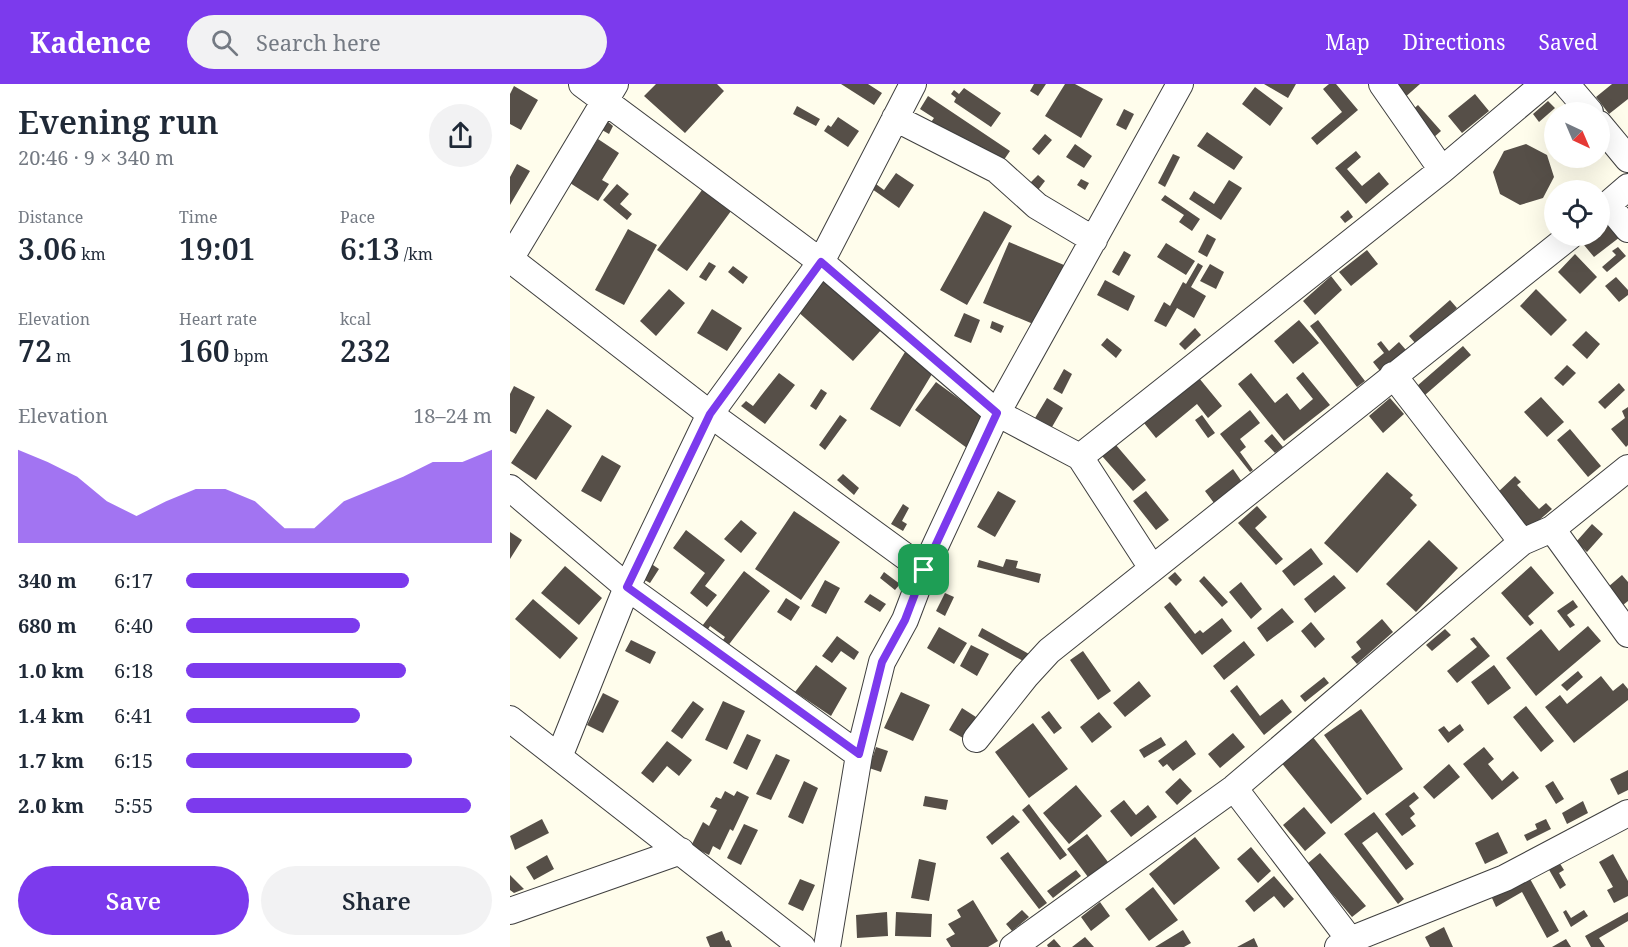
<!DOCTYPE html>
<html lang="en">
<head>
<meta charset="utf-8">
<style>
  body { margin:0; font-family:"Noto Serif",serif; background:#f2f2f3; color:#1f2937; height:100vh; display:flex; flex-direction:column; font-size:22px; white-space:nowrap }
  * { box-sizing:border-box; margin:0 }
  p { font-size:20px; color:#747a83 }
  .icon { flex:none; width:33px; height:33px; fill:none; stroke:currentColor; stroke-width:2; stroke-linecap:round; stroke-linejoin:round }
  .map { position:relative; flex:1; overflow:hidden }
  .drawer { display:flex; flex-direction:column; background:#fff; width:510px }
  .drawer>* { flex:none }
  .needle { width:39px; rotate:136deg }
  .fabs { position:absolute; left:1034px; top:18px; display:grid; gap:12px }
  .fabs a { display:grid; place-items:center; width:66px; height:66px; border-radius:50%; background:#fff; box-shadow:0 6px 24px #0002; font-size:30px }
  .pin { position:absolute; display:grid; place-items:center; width:51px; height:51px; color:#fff; margin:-26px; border-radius:12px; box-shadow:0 3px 9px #0006 }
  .round { display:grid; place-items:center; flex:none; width:63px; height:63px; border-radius:32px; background:#f2f2f3 }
  .overview { display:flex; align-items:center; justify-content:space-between; height:102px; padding:0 18px }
  h1 { font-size:33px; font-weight:600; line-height:45px }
  .stats { display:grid; grid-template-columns:repeat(3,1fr); gap:9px; height:102px; padding:6px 18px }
  .stats div { display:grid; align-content:center }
  .stats b { font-size:30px; font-weight:600 }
  .stats small { font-size:16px; font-weight:400 }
  .stats p { font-size:16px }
  .chart { height:168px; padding:12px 18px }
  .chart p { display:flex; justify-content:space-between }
  .chart svg { width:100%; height:108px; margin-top:6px; fill:#7c3aed; opacity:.7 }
  .action { display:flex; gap:12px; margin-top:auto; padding:12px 18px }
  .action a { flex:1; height:69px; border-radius:36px; background:#7c3aed; color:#fff; font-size:24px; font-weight:600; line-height:69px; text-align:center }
  .action a+a { background:#f2f2f3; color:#1f2937 }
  ul { padding:0 18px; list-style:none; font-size:20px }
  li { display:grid; grid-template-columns:96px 72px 1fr; align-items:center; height:45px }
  li i { height:15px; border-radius:8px; background:#7c3aed }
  header { display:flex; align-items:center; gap:36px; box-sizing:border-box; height:84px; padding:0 30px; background:#7c3aed; color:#fff }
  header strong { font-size:28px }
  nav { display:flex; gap:33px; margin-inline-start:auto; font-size:21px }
  .search { width:420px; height:54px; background:#f2f2f3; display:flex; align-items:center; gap:15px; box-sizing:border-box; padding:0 21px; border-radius:33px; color:#747a83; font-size:22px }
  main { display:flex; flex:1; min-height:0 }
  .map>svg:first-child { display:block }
  .building { fill:#564f48 }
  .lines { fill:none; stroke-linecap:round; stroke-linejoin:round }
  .minor-casing { stroke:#3f3f3f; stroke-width:28 }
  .minor { stroke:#fff; stroke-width:26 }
  .route-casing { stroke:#fff; stroke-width:12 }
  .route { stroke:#7c3aed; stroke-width:8 }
</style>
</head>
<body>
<header>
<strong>Kadence</strong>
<div class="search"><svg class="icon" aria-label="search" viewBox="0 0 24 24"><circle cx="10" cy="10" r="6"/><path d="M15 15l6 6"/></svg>Search here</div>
<nav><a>Map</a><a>Directions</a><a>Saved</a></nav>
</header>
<main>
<section class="drawer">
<div class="overview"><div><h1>Evening run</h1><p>20:46 · 9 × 340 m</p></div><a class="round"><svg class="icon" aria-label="share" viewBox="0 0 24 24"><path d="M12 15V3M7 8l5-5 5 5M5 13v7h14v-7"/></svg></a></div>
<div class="stats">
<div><p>Distance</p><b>3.06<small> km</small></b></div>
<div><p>Time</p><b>19:01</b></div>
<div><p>Pace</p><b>6:13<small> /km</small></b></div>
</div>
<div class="stats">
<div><p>Elevation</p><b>72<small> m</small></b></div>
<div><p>Heart rate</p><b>160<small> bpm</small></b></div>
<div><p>kcal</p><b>232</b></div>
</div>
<div class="chart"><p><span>Elevation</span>18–24 m</p>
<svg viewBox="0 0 160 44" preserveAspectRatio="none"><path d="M0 44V6L10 11L20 17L30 27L40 33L50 27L60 22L70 22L80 27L90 38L100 38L110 27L120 22L130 17L140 11L150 11L160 6V44z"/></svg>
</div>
<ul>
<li><b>340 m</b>6:17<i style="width:73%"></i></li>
<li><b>680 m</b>6:40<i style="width:57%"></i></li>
<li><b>1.0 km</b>6:18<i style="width:72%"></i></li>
<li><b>1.4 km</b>6:41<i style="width:57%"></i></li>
<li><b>1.7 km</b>6:15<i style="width:74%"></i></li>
<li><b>2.0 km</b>5:55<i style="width:93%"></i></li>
</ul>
<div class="action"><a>Save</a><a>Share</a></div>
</section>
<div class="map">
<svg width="1118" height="863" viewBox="0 0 1118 863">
  <rect width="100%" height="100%" fill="#fffdec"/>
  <path class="building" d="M146 0H207L214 7 175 49 134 12Z
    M331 0H358L372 9 364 21Z
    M524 0H536L528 12 520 7Z
    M555 0H565L593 15 571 54 535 32Z
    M754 0H786L778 14Z
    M819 0H826L848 26 807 61 801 54 832 28 813 5Z
    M881 0H910L893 15Z
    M1102 0H1118V15L1099 30 1086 13Z
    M4 2 28 16 11 46 0 40V10Z
    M745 3 773 24 760 42 732 20Z
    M454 4 491 29 481 43 444 18 446 14 441 10 444 6 449 10Z
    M965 10 979 27 952 49 938 32Z
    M418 12 500 67 487 86 419 41 424 34 410 25Z
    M1038 17 1045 24 1029 38 1023 30Z
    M908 21 931 47 923 54 900 28Z
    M287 22 310 35 306 42 283 30Z
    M614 25 624 30 616 46 606 41Z
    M328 33 349 47 338 63 314 47 318 41 321 43Z
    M97 37 103 42 99 50 92 46Z
    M697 48 733 73 724 86 687 62Z
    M535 50 542 56 529 71 522 65Z
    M88 55 109 69 92 96 99 100 88 117 60 99Z
    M565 60 582 72 574 84 556 73Z
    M1016 60 1037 71 1044 93 1033 114 1010 121 990 110 983 88 994 67Z
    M846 67 851 73 837 85 852 102 869 88 879 100 856 120 825 84Z
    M663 70 670 73 655 103 648 99Z
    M7 80 20 87 0 121V93Z
    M386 89 404 101 389 124 362 105 366 100 374 106Z
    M528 91 535 97 528 106 520 99Z
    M571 95 579 99 575 106 567 101Z
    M719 96 732 104 711 136 679 115 684 107 704 120Z
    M107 100 119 110 110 120 122 130 117 136 93 116Z
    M192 106 221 127 177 187 147 166Z
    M655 111 690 135 682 147 669 138 674 131 651 116Z
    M838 126 843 133 835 139 830 133Z
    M474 127 502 142 457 221 430 206Z
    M1100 140 1110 153 1084 173 1074 161 1086 152H1089V149Z
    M118 145 147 161 114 221 85 206Z
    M697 150 706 155 697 173 688 168Z
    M499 158 554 181 528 242 473 219Z
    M656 159 685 177 676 191 647 173Z
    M1108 163 1116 172 1097 188 1092 183 1106 171 1102 167Z
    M857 166 868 180 841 202 829 188Z
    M614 167 621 171 609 192 602 188Z
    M1065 170 1087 193 1070 210 1048 188Z
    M199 178 206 182 196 197 189 193Z
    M688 179 693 182 681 203 696 212 684 234 667 224 656 243 644 237 654 218 660 222 673 198 676 200Z
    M700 180 714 188 706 205 690 197Z
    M223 182 238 193 233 200 218 188Z
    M821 192 832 206 805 231 793 217Z
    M1106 193 1118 206V211L1109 218 1095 202Z
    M315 194 372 245 343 277 286 226Z
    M595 196 625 212 618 227 587 211Z
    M159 205 175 219 146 252 130 237Z
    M1026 205 1057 236 1041 252 1010 222Z
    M940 216 947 224 906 260 899 252Z
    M202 225 232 244 217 267 187 249Z
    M454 229 470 236 461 259 444 252Z
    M789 236 809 259 783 280 764 257Z
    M808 236 855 297 847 303 800 242Z
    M482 237 494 242 491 249 480 244Z
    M685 244 691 251 675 266 669 260Z
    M1076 247 1090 260 1077 275 1062 261Z
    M597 254 612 266 606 274 591 261Z
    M871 257 879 267 889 258 896 266 870 287 863 278 874 269 867 260Z
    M953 262 961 271 915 311 907 302Z
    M395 268 425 285 390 343 360 325Z
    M1057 281 1066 289 1053 302 1044 294Z
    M554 285 562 290 552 310 543 305Z
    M793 288 820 321 774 357 728 300 741 289 765 319 777 309 790 326 803 315 786 294Z
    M269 289 285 301 255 340 231 322 236 317 243 322Z
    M689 294 712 322 698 334 687 320 646 354 634 339Z
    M426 298 478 336 457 364 405 326Z
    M1109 299 1115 306 1095 325 1088 318Z
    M4 302 25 313 6 350 0 347V310Z
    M311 305 317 309 306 326 300 322Z
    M1031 313 1054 338 1037 353 1014 328Z
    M537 314 553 324 542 343 525 334Z
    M880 314 894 330 873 349 859 332Z
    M1118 323V361L1116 363 1101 345 1115 334 1112 327Z
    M37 325 62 342 26 396 1 379Z
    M740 326 750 339 730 355 736 363 730 368 743 386 740 388 710 350Z
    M330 331 337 336 315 366 309 361Z
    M692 331 705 349 698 354 685 336Z
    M1060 345 1091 382 1078 393 1047 356Z
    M762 350 773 363 765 369 754 357Z
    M606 361 636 396 623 407 592 372Z
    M92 371 111 382 91 418 71 407Z
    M723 385 732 398 704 419 695 407Z
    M877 388 903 411 900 414 907 421 847 489 814 459Z
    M333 390 349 404 344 411 327 396Z
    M1005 392 1011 398 1007 401 1029 425 1036 419 1042 425 1019 445 987 409Z
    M488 407 506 417 485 453 467 443Z
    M636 407 659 436 646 446 623 417Z
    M393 420 399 424 392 437 397 440 393 447 381 440Z
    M747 422 757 433 745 444 773 475 766 481 728 439Z
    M284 427 330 458 291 516 245 485Z
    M231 436 247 449 231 469 214 455Z
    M1082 440 1093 450 1077 468 1066 458Z
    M176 446 215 476 195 502 207 511 197 523 180 509 195 489 163 464Z
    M0 448 12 456 0 475Z
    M919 456 948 484 906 528 876 500Z
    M801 464 813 480 784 502 772 487Z
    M496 475 508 477 506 484 531 490 529 499 467 483 469 476 493 483Z
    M140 479 149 485 140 499 131 494Z
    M55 482 92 514 69 541 31 509Z
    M1021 482 1044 509 1018 532 1024 539 1020 542 991 509Z
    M234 487 260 507 217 563 211 559 215 553 200 542 195 550 189 546Z
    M374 488 390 500 385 506 370 494Z
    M665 488 672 496 666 502 658 494Z
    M824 491 836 504 805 529 794 515Z
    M1112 491 1118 498V517L1113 521 1098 503Z
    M694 492 718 518 712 523 689 497Z
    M315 496 330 504 316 530 301 522Z
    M731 498 752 525 741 535 719 508Z
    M435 509 444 513 435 532 426 527Z
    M360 510 376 520 370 528 354 518Z
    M276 514 290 523 281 537 267 528Z
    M23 515 68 554 50 575 5 535Z
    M1063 516 1068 523 1057 531 1065 541 1060 544 1047 527Z
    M660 518 685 550 690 546 693 549 712 534 722 547 692 571 654 523Z
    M772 524 784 538 757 558 747 544Z
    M872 535 883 548 847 580 841 573 851 565 846 558Z
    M801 538 815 555 805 564 791 547Z
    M1078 542 1091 557 1026 612 996 574 1031 545 1049 567Z
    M429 543 457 559 444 580 417 564Z
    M472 544 519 570 515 578 468 552Z
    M935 545 941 551 922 567 916 561Z
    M327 552 349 568 344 576 331 567 322 579 312 572Z
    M964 553 980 572 947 599 937 587 967 563 960 555Z
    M121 556 146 568 140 580 115 567Z
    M734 557 745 571 714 596 703 582Z
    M461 561 479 570 467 592 450 582Z
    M573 567 601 607 588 616 560 576Z
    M306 581 337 604 321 632 285 608Z
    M984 581 1001 604 978 621 961 598Z
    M1068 587 1073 593 1057 607 1051 601Z
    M1091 592 1103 607 1113 599 1118 605V616L1064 659 1035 623 1050 611 1057 620Z
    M814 593 819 599 795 618 790 612Z
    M629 597 641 612 615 633 603 619Z
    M727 601 750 632 772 615 782 628 754 651 720 607Z
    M391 608 420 621 403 657 374 644Z
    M93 609 109 617 93 649 77 641Z
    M183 617 194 625 172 655 161 647Z
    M213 617 235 627 217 666 195 656Z
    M1016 622 1044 657 1031 668 1003 633Z
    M452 624 466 633 453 654 439 646Z
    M851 625 893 685 857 711 814 651Z
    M539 627 552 644 544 650 531 633Z
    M589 628 602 643 582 659 570 643Z
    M523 639 558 685 519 714 485 668Z
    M950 640 954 646 938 659 928 646 934 642 939 648Z
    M723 649 735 663 710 684 698 670Z
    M237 650 251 656 237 686 223 679Z
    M802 652 852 715 821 740 770 677Z
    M651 653 656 661 634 674 629 666Z
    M676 656 686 670 663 687 657 680 653 683 648 677Z
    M157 657 182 676 169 692 157 682 143 699 131 689Z
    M366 663 378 667 371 688 359 684Z
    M974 663 984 675 978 680 992 697 1003 687 1009 694 982 716 953 680Z
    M266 670 280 676 261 716 246 710Z
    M939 680 950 693 924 715 913 703Z
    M1118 686V706L1108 711 1100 695Z
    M670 694 682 707 667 721 655 708Z
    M294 697 308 704 293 740 278 733Z
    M1043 697 1054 715 1046 720 1035 702Z
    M566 701 592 732 559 760 533 729Z
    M215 707 224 712 227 707 239 713 223 747 220 745 210 766 203 762 199 771 181 762 193 738 199 742 207 726 200 723 206 713 211 715Z
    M904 708 909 714 899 722 905 730 900 734 906 742 892 752 875 730Z
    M415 712 438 716 436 726 413 722Z
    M614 716 626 731 638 721 647 733 621 753 600 727Z
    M1073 717 1078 729 1057 740 1052 729Z
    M519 720 557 771 550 776 512 726Z
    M794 723 816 749 795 767 773 741Z
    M864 728 904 780 896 786 867 748 852 759 894 815 888 820 834 750Z
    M503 731 510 738 482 761 476 753Z
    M32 735 39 749 5 766 0 752Z
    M1036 735 1041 745 1017 757 1014 751 1027 745 1025 740Z
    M234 740 248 746 231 781 217 774Z
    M988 748 998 769 975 780 965 759Z
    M577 750 598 778 578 793 557 765Z
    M685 753 710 784 664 821 639 790Z
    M741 763 761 787 748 799 727 775Z
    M498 768 537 819 529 825 490 774Z
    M810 769 856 822 842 833 797 780Z
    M1103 770 1118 797V812L1104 819 1097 806 1103 803 1089 778Z
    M37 771 44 785 24 796 16 783Z
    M409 775 426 779 419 817 401 814Z
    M1049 778 1054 786 1049 789 1056 801 1050 805 1038 784Z
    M566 786 571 792 543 814 537 807Z
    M0 791 14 805 4 809 0 806Z
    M764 792 784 815 774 824 764 812 744 828 735 817Z
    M1019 793 1049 847 1037 854 1012 808 986 823 982 814Z
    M290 795 305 801 293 827 278 820Z
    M643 803 668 836 639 857 615 825Z
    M463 816 488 857 478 863H441L436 855 445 850 438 840 451 833 447 826Z
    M590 818 600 832 581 847 571 833Z
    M512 826 519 833 502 847 496 840Z
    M1056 826 1061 834 1074 826 1078 832 1061 843 1053 828Z
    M377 828 378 852 347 854 346 831Z
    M386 828 422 830 421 853 385 852Z
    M1118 828V837L1089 854 1095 863H1081L1075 852Z
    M934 843 943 863H920L915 853Z
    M673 846 681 859 674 863H645Z
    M212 847 216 857 219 856 222 863H200L196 853Z
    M575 853 584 863H562Z
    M744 854 748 863H727Z
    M544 855 551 863H538L537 861Z
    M1056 855 1061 863H1042Z"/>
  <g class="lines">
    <g class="minor-casing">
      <path id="minor" d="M72 0 311 178 487 329 570 373 642 484
        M872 0 932 86
        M1056 0 1080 28
        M385 34 487 86 527 122 584 156
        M1089 40 1118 75
        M1098 121 1118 145
        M1089 128 1118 103
        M0 175 200 330 414 486
        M0 175 105 0
        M883 291 1012 458
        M570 373 932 86 1034 0
        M0 404 117 503 349 671
        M1042 445 1118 550
        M0 635 292 863
        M466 655 516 592 539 567 1060 152
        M49 673 117 503 200 330 311 178 403 0
        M724 704 840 856
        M0 827 171 767
        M317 863 349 671 372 578 395 536 414 486 487 329 670 0
        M503 863 724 704 1012 458 1042 445 1118 384
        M828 863 840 856 995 794 1118 729"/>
    </g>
    <use href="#minor" class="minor"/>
  </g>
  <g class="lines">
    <g class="route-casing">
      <path id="route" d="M311 178 487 329 414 486 395 536 372 578 349 670 117 503 200 330Z"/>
    </g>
    <use href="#route" class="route"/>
  </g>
</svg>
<div class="fabs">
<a><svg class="needle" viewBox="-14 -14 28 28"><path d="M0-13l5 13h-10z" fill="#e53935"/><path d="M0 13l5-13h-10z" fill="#747a83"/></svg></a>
<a><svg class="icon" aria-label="locate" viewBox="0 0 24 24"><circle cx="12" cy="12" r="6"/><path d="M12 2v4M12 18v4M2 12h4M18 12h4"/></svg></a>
</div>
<div class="pin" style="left:414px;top:486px;background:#1e9e55"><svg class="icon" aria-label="arrive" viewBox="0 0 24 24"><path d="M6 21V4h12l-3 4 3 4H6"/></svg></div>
</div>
</main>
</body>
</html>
